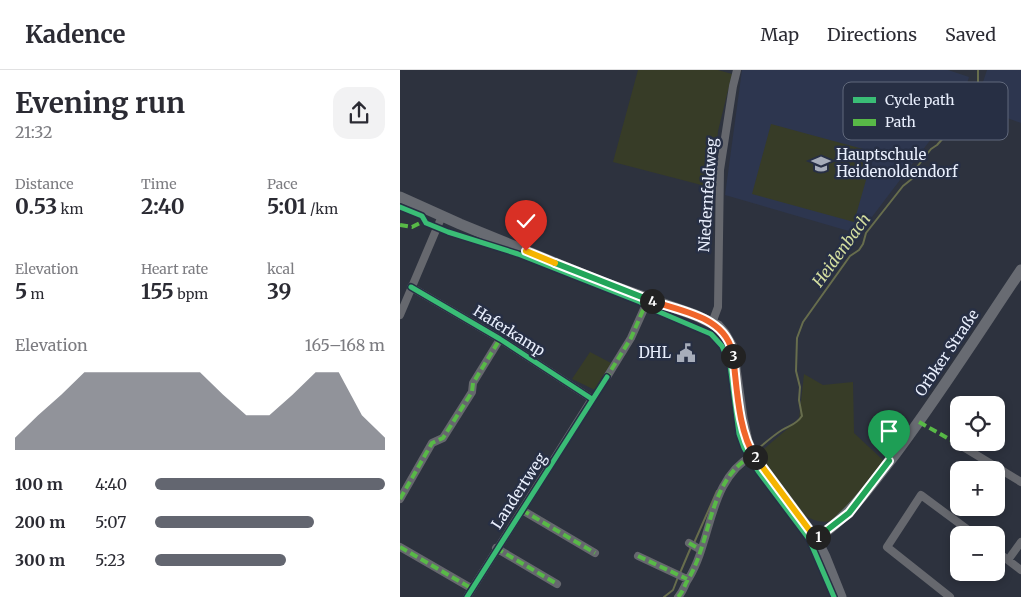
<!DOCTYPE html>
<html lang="en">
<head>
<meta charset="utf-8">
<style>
  body { margin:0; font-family:Merriweather,serif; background:#f2f2f3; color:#2b2b33; height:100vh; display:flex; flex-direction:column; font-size:19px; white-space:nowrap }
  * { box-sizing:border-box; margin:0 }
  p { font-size:16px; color:#7c7c81 }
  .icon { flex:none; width:28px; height:28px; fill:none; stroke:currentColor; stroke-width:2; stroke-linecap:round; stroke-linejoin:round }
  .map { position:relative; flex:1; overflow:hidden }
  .side { display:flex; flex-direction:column; background:#fff; width:400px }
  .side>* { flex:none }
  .buttons { position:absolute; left:550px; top:326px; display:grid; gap:10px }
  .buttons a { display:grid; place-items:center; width:55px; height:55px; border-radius:10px; background:#fff; box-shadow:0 2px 8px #0003; font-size:25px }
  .pin { position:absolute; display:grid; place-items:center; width:42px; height:42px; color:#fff; margin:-51px -21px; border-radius:50% 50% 50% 0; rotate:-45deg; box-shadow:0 0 5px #0007 }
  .pin .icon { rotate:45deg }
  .km { position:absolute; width:25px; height:25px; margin:-12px; border-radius:50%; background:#222; color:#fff; font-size:14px; line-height:25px; text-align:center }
  .round { display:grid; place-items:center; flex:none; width:52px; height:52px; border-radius:15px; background:#f2f2f3 }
  .head { display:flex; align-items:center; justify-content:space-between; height:85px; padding:0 15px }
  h1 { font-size:28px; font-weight:700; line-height:38px }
  .figures { display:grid; grid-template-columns:repeat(3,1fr); gap:8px; height:85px; padding:5px 15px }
  .figures div { display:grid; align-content:center }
  .figures b { font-size:21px; font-weight:700 }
  .figures small { font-size:14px; font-weight:400 }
  .figures p { font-size:14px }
  .chart { height:140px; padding:10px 15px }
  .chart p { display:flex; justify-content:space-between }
  .chart svg { width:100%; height:90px; margin-top:5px; fill:#636670; opacity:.7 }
  ul { padding:0 15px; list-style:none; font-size:16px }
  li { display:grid; grid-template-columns:80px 60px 1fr; align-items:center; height:38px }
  li i { height:12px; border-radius:6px; background:#636670 }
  header { display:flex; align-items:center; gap:30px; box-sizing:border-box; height:70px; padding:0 25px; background:#fff; border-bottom:1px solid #e1e1e2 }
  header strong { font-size:24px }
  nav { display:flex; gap:28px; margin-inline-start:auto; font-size:18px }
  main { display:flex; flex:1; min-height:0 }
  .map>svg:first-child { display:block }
  .built { fill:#2d364f }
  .green { fill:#373c27 }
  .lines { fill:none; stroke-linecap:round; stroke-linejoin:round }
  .stream { stroke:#676d4d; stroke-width:2 }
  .street { stroke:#66686e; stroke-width:8 }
  .secondary { stroke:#686b72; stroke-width:11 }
  .quiet { stroke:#58b947; stroke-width:4; stroke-dasharray:8 4; stroke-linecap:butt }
  .cycleway-casing { stroke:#272f44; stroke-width:8 }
  .cycleway { stroke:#3abd76; stroke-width:5 }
  .split-1-casing { stroke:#fff; stroke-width:10 }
  .split-2-casing { stroke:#fff; stroke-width:10 }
  .split-3-casing { stroke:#fff; stroke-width:10 }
  .split-4-casing { stroke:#fff; stroke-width:10 }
  .split-5-casing { stroke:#fff; stroke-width:10 }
  .split-6-casing { stroke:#fff; stroke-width:10 }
  .split-1 { stroke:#22a559; stroke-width:6 }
  .split-2 { stroke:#f5b400; stroke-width:6 }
  .split-3 { stroke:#f0652b; stroke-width:6 }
  .split-4 { stroke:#f0652b; stroke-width:6 }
  .split-5 { stroke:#22a559; stroke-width:6 }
  .split-6 { stroke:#f5b400; stroke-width:6 }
  .labels { text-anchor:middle; stroke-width:5; stroke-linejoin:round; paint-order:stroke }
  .poi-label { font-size:15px; fill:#e9effd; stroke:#272f44; text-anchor:start }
  .street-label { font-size:15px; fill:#e9effd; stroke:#272f44 }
  .water-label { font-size:16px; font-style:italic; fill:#d4de9f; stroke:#272f44 }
  .key { fill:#272f44; stroke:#61697c; stroke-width:1 }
  .key-label { font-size:14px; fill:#e9effd }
</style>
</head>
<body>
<header>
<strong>Kadence</strong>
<nav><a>Map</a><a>Directions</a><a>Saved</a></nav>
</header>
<main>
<section class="side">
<div class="head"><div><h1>Evening run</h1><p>21:32</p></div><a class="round"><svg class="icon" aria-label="share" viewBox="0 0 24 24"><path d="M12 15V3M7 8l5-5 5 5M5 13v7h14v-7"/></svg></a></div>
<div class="figures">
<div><p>Distance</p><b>0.53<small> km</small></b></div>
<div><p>Time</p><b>2:40</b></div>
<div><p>Pace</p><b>5:01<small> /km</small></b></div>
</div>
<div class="figures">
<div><p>Elevation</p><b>5<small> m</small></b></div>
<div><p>Heart rate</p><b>155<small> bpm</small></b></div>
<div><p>kcal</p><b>39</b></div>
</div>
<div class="chart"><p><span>Elevation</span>165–168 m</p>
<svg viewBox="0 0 160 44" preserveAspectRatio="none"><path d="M0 44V38L10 27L20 17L30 6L40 6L50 6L60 6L70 6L80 6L90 17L100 27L110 27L120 17L130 6L140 6L150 27L160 38V44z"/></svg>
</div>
<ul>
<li><b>100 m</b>4:40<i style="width:100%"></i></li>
<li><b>200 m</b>5:07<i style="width:69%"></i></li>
<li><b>300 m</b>5:23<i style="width:57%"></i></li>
</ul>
</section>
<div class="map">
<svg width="621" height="527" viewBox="0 0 621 527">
  <rect width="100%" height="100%" fill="#2d323e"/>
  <path class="built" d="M342 0H548L569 7 563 27 459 164 325 125Z
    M587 0H621V53L575 36Z"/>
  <path class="green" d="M238 0H318L332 4 318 61 313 118 213 92Z
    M371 54 474 82 454 152 352 124Z
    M190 282 211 293 195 320 172 309Z
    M404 304 423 315 453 312 454 363 484 391C476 402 444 445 433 450 423 454 414 451 404 445L358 384 399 349Z"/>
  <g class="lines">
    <path class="stream" d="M359 378C366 372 374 365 382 360 390 355 396 355 402 346L399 330 400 317 396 301 397 268 403 252 450 186 459 180 463 174 466 163 503 116 513 108 517 97 531 79 537 75 553 57 560 44 574 28 578 19V0
      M294 473 317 421
      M280 503 291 477
      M264 527 273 520 278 507"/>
    <path class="street" d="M11 217 100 269 192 329 67 527
      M0 245 42 146
      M312 253 318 237 320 100 333 16 337 0
      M207 307 231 268 248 230
      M560 375 621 412
      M0 429 32 373 43 368 72 322 73 313 100 269
      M122 440 195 483
      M289 473 301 480
      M0 477 71 518
      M96 478 157 514
      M596 481 621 500
      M238 486 287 509
      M608 490 621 472
      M278 527C284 521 284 515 289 508 313 468 308 410 353 385
      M550 527 487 477 521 425 575 465"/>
    <path class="secondary" d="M0 127 60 154 204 213 295 245 318 256 324 263 332 277 342 348 347 371 353 385 416 469 425 487 441 527
      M416 469C451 445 470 416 496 383 540 324 580 261 621 200"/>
    <path class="quiet" d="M0 155 12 157 22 152 26 153
      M205 310 231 268 247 231
      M519 352 560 375
      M0 429 32 373 43 368 72 322 73 313 100 269
      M122 440 195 483
      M289 473 301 480
      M0 477 71 518
      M96 478 157 514
      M238 486 287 509
      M278 527C284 521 284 515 289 508 312 468 308 410 353 385"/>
    <g class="cycleway-casing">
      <path id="cycleway" d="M0 137 22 146 26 153 48 162 118 184 240 232 257 241 311 264 322 276 330 295 339 364 344 378 358 401 409 469 434 527
        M11 217 100 269 192 329
        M67 527 207 307"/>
    </g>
    <use href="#cycleway" class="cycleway"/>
  </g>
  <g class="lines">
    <g class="split-1-casing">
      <path id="split-1" d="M418 467 449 443 489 391"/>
    </g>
    <g class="split-2-casing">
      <path id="split-2" d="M355 387 416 469 418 467"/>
    </g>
    <g class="split-3-casing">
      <path id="split-3" d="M333 286C337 317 338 361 355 387"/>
    </g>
    <g class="split-4-casing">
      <path id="split-4" d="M252 231C283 242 328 247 333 286"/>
    </g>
    <g class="split-5-casing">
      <path id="split-5" d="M155 193 252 231"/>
    </g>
    <g class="split-6-casing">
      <path id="split-6" d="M126 181 155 193"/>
    </g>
    <use href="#split-1" class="split-1"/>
    <use href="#split-2" class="split-2"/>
    <use href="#split-3" class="split-3"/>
    <use href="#split-4" class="split-4"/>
    <use href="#split-5" class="split-5"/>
    <use href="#split-6" class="split-6"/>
  </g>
  <defs>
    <g id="school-bare" transform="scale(1.5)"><path d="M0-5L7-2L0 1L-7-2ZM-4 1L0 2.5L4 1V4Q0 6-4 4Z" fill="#a7adba" stroke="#272f44" stroke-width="2.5" paint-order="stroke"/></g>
    <g id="civic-bare" transform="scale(1.5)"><path d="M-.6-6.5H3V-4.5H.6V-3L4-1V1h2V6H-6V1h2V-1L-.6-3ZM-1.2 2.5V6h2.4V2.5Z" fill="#a7adba" stroke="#272f44" stroke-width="2.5" paint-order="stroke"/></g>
  </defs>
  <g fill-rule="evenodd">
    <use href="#school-bare" x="421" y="94"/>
    <use href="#civic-bare" x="286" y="283"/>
  </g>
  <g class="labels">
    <g class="poi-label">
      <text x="436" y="90">Hauptschule<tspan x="436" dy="17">Heidenoldendorf</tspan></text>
      <text x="271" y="288" text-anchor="end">DHL</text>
    </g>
    <g class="street-label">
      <text transform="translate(308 125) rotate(-86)" y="5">Niedernfeldweg</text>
      <text transform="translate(109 261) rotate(32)" y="5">Haferkamp</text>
      <text transform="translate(547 283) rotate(-56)" y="5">Orbker Straße</text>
      <text transform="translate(119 421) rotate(-57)" y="5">Landertweg</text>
    </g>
    <g class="water-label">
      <text transform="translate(441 180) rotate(-54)" y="6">Heidenbach</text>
    </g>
  </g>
  <rect x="443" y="12" width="165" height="58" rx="8" class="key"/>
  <rect x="453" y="27" width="23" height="6" fill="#3abd76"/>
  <rect x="453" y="49" width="23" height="7" fill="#58b947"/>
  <g class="key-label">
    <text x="485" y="35">Cycle path</text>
    <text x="485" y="57">Path</text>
  </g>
</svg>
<div class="buttons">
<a><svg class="icon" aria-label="locate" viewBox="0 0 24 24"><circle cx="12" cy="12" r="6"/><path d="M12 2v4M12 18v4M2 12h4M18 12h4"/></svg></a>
<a>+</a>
<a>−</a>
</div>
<div class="pin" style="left:489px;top:391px;background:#1e9e55"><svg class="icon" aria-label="arrive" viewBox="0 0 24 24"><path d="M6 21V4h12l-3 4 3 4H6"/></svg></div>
<div class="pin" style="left:126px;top:181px;background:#d93025"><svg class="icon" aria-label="check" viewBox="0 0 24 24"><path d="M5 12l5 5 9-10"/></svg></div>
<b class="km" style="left:418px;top:467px">1</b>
<b class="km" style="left:355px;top:387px">2</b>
<b class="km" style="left:333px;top:286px">3</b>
<b class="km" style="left:252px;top:231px">4</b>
</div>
</main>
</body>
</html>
